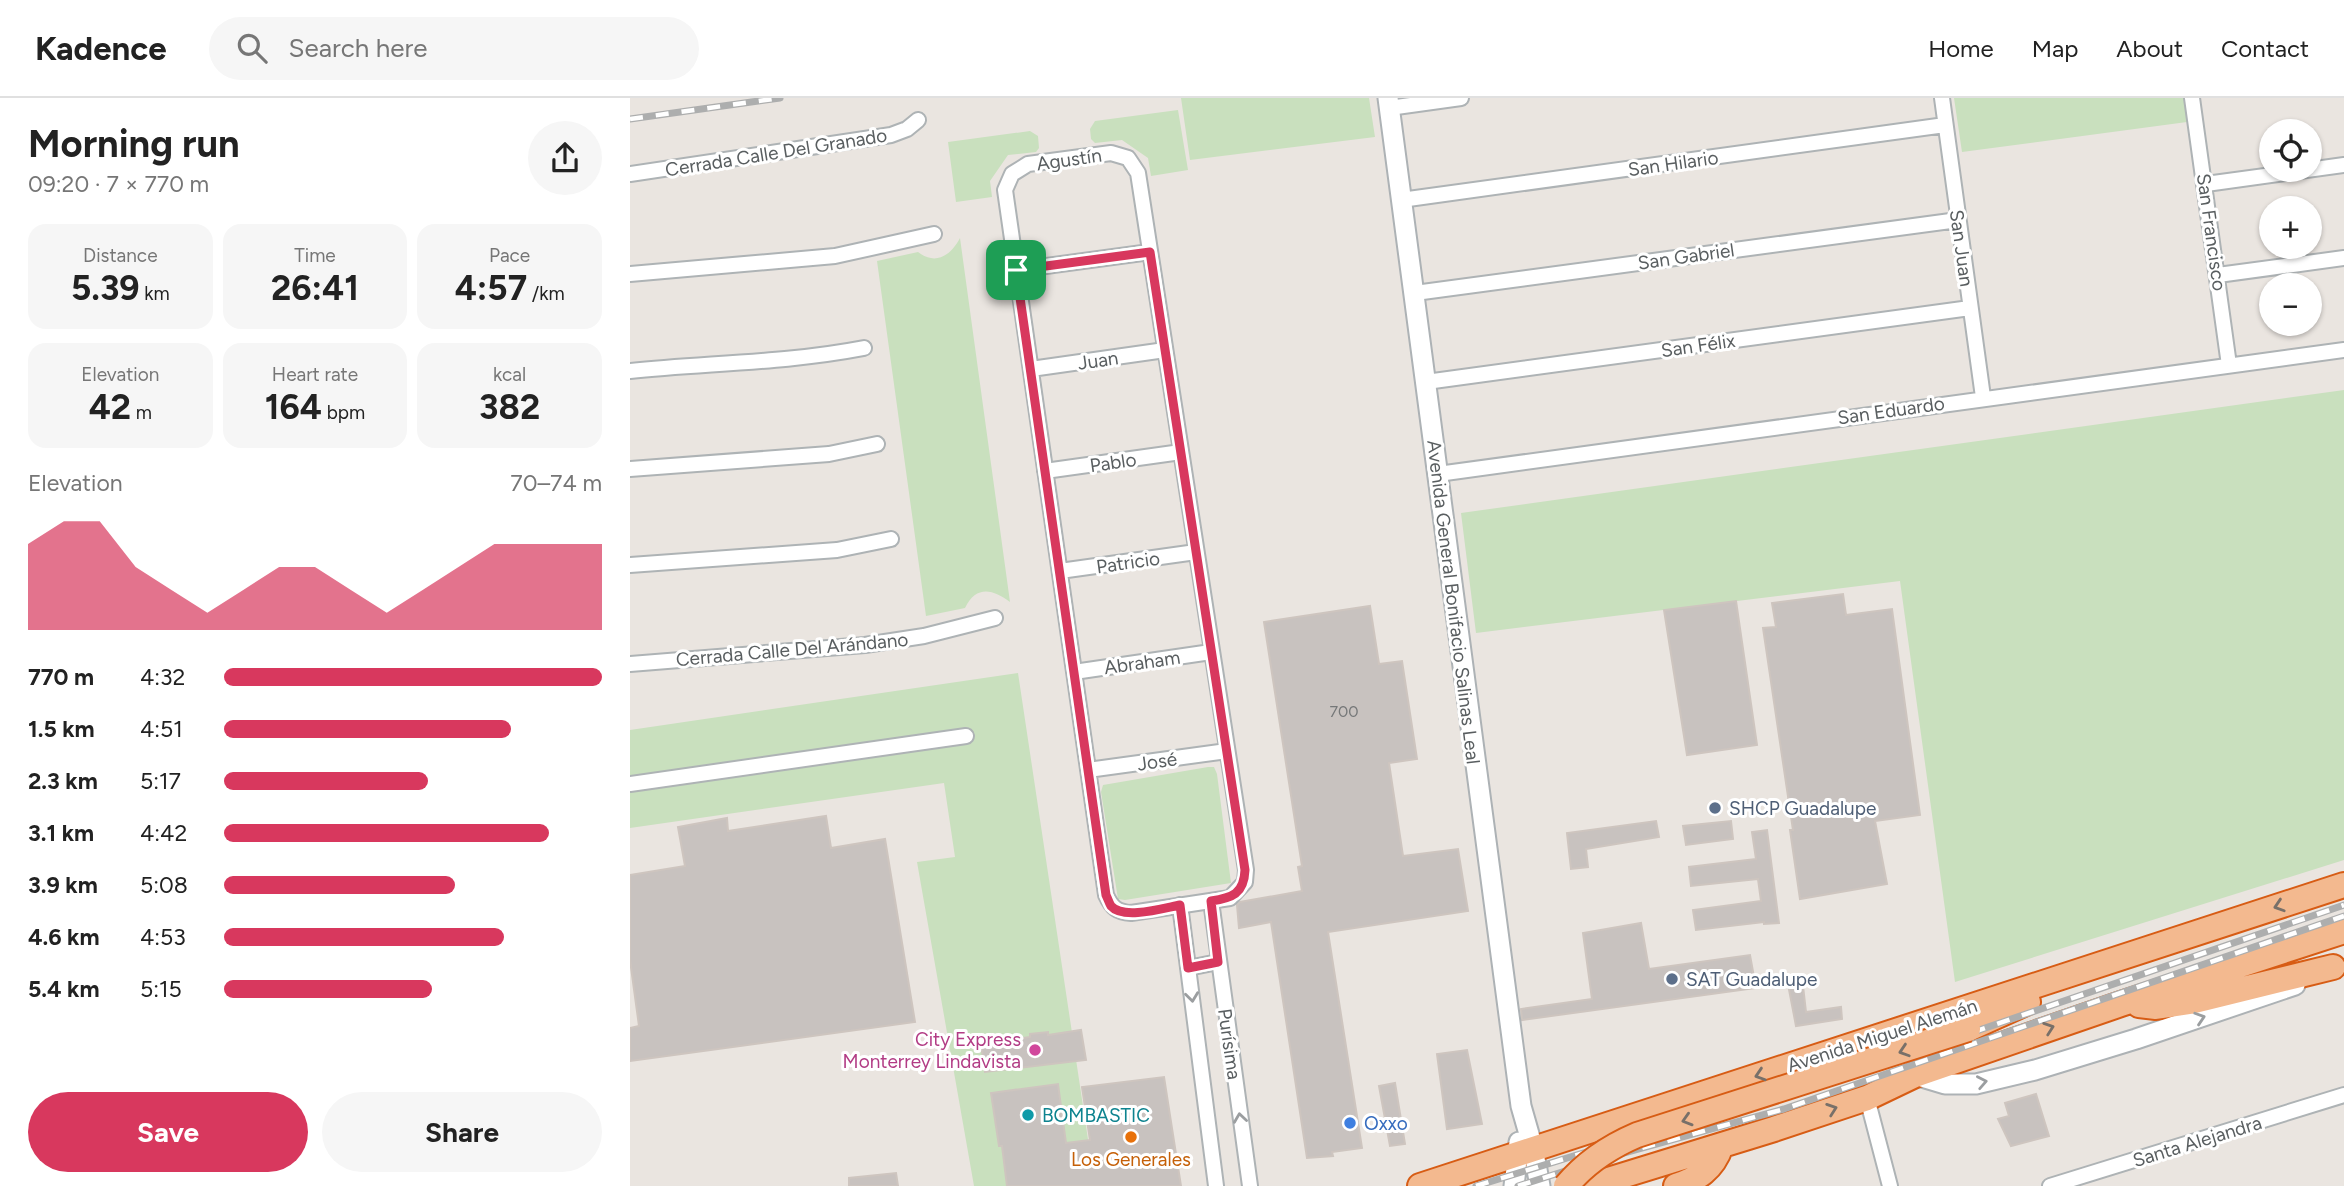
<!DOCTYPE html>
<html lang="en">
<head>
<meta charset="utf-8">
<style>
  body { margin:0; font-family:Figtree,sans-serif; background:#f6f6f6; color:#222; height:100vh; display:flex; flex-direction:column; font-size:26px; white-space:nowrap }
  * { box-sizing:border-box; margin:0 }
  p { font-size:23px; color:#767676 }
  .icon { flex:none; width:38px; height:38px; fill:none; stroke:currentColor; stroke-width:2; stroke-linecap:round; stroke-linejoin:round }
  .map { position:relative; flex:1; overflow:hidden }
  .panel { display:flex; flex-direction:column; background:#fff; width:630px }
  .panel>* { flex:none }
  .tools { position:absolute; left:1629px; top:21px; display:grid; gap:14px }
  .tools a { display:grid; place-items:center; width:63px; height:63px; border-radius:50%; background:#fff; box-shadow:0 2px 5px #0004; font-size:35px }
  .pin { position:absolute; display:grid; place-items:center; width:60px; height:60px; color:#fff; margin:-30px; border-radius:14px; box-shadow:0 4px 10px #0006 }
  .round { display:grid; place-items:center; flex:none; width:74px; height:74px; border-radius:37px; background:#f6f6f6 }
  .summary { display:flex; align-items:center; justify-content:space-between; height:119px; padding:0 28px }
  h1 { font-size:38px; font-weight:700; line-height:52px }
  .stats { display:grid; grid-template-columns:repeat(3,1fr); gap:10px; height:119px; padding:7px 28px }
  .stats div { display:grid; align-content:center; border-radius:18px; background:#f6f6f6; text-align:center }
  .stats b { font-size:35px; font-weight:700 }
  .stats small { font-size:19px; font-weight:400 }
  .stats p { font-size:19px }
  .chart { height:196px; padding:14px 28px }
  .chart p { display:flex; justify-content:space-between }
  .chart svg { width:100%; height:126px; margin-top:7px; fill:#d8385e; opacity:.7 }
  .primary-button { display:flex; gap:14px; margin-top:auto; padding:14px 28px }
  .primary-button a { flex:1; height:80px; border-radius:42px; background:#d8385e; color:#fff; font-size:28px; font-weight:700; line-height:80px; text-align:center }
  .primary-button a+a { background:#f6f6f6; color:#222 }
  ul { padding:0 28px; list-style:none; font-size:23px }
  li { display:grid; grid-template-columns:112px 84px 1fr; align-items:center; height:52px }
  li i { height:18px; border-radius:9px; background:#d8385e }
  header { display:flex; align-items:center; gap:42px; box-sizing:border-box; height:98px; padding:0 35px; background:#fff; border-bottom:2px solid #e0e0e0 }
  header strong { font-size:33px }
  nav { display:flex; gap:38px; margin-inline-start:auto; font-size:24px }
  .search { width:490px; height:63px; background:#f6f6f6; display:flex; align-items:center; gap:18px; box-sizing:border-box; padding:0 24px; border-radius:38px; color:#767676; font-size:26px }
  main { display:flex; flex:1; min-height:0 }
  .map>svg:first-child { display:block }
  .green { fill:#c9e0be }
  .building { fill:#c8c2bf; stroke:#cec5bf; stroke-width:2 }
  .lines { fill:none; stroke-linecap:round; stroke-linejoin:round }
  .street-casing { stroke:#aeb3b5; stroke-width:18 }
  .secondary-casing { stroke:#adb2b5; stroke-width:23 }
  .highway-casing { stroke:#d75c14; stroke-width:28 }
  .street { stroke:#fff; stroke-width:14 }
  .secondary { stroke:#fff; stroke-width:19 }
  .highway { stroke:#f3b98f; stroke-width:24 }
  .rail-casing { stroke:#adaeae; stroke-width:7 }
  .rail { stroke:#fff; stroke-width:4.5; stroke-dasharray:13; stroke-linecap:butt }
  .highway-bridge-casing { stroke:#d75c14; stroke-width:28; stroke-linecap:butt }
  .highway-bridge { stroke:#f3b98f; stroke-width:24 }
  .oneway { stroke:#787069 }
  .oneway2 { stroke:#9b9ea0 }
  .route-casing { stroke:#fff; stroke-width:14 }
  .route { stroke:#d8385e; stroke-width:9 }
  .service-dot { fill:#5c6f8a; stroke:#fff; stroke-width:2.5 }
  .hotel-dot { fill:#d1479c; stroke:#fff; stroke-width:2.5 }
  .culture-dot { fill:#0f9aa8; stroke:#fff; stroke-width:2.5 }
  .shop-dot { fill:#3f7fe0; stroke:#fff; stroke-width:2.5 }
  .food-dot { fill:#e8710a; stroke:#fff; stroke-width:2.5 }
  .labels { text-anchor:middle; stroke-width:6; stroke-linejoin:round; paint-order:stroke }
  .number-label { font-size:16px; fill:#757778 }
  .street-label { font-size:19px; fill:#595e60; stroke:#fff }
  .service-label { font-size:19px; fill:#4e5e75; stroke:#fff; text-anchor:start }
  .hotel-label { font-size:19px; fill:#b23c85; stroke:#fff; text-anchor:end }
  .culture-label { font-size:19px; fill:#0d838f; stroke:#fff; text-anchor:start }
  .shop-label { font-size:19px; fill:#366cbe; stroke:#fff; text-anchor:start }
  .food-label { font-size:19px; fill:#c56008; stroke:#fff }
</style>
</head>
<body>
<header>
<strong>Kadence</strong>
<div class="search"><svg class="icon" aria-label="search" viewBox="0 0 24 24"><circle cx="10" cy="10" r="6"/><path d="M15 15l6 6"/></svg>Search here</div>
<nav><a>Home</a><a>Map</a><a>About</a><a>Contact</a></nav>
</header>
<main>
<section class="panel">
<div class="summary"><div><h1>Morning run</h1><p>09:20 · 7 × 770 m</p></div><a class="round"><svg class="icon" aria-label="share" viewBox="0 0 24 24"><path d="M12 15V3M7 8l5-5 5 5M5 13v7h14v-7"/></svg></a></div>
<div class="stats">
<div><p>Distance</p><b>5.39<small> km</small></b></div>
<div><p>Time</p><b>26:41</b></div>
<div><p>Pace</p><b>4:57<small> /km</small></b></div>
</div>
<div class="stats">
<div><p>Elevation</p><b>42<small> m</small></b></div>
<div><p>Heart rate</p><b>164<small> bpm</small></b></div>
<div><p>kcal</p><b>382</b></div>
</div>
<div class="chart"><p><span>Elevation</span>70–74 m</p>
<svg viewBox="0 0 160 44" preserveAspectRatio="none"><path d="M0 44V14L10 6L20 6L30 22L40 30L50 38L60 30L70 22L80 22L90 30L100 38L110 30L120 22L130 14L140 14L150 14L160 14V44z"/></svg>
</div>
<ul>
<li><b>770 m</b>4:32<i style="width:100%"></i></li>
<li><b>1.5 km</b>4:51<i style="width:76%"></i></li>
<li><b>2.3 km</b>5:17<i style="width:54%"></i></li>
<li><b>3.1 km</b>4:42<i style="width:86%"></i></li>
<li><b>3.9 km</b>5:08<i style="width:61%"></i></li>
<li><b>4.6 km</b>4:53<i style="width:74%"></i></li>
<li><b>5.4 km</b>5:15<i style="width:55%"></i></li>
</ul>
<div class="primary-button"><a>Save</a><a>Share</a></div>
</section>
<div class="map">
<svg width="1714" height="1088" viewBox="0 0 1714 1088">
  <rect width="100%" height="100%" fill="#eae5e0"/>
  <path class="green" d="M551 0H739L745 39 560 62Z
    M1324 0H1554L1557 24 1332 54Z
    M548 12 558 72 521 78 518 60 492 42 465 45 461 41 460 31 465 23Z
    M400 33 408 38 409 50 406 54 378 57 360 83 362 99 326 104 318 44Z
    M330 140 380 504C363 491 346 487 335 510L296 518 247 163 288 154C306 168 321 157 330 140Z
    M1714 292V762L1325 884 1270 483 846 535 831 415Z
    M388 575 465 1088H344L287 764 325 759 314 685 0 730V632Z
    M578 669H584L587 676 601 785 495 802 488 801 471 694 473 687Z"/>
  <path class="building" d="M1213 496 1216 517 1262 511 1290 717 1245 723 1257 786 1170 801 1160 732H1163L1133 530 1146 529 1142 505Z
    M1106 503 1127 647 1057 657 1034 512Z
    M740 508 749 566 772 563 787 661 759 665 773 758 828 751 838 813 698 834 732 1050 702 1054 703 1058 677 1060 641 824 609 830 607 807 610 804 672 793 668 769 672 768 634 524Z
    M196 718 201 750 255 741 285 924 0 963V930L9 928 0 862V777L55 768 48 729 97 720 98 733Z
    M1026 723 1029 739 956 751 958 769 941 771 937 735Z
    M1101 723 1103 741 1056 747 1053 728Z
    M1137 732 1149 825 1134 826V824L1066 832 1063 812 1131 803 1128 781 1061 788 1059 769 1126 761 1122 734Z
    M1011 825 1019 871 1120 857 1126 890 892 922 891 911 962 901 953 835Z
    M1172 879 1176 914 1211 909 1212 921 1166 928 1157 881Z
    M451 932 456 962 355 974 351 946 400 939V936L418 934V937Z
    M837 952 852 1026 817 1031 807 956Z
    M534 979 551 1088H377L372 1048H369L361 995 428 986 436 1045 460 1042 452 989Z
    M765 985 775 1046 760 1048 749 988Z
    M1406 996 1419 1038 1381 1048 1368 1021 1379 1018 1375 1005Z
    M266 1075 268 1088H219V1080Z"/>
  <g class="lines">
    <g class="street-casing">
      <path id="street" d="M1312 0 1353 299
        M1562 0 1599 267
        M759 10 831 0
        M481 55 498 60 508 75 616 772 615 784 600 800 501 815C487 814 482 810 476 797L375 92 382 76 398 66Z
        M0 76 261 37 277 31 288 22
        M1576 86 1714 67
        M771 102 1315 27
        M386 172 520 154
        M0 176 205 158 304 136
        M1588 177 1714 160
        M785 195 1328 122
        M401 271 535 252
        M0 273C78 265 156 265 234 250
        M796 284 1340 210
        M0 371 199 356 247 346
        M415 373 551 354
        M808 376 1714 252
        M0 467 207 452 261 441
        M430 473 566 454
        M0 566 235 547 294 538 365 520
        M444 574 581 554
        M458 672 597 653
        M0 686 336 638
        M581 803 620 1088
        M550 807 586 1088
        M558 870 588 864
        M1237 1000 1260 1088
        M1420 1088 1714 997"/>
    </g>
    <g class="secondary-casing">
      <path id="secondary" d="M758 0 891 1008 903 1050 910 1088
        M1285 977 1315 986H1346L1405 972 1506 941 1665 887
        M884 1088 889 1044"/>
    </g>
    <g class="highway-casing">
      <path id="highway" d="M1509 907 1526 909 1560 904 1703 869
        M1338 931 1398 904
        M790 1088 1714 787
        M959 1088 1144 1031 1237 1000 1285 977 1491 906 1714 833
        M1046 1088C1068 1081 1083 1071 1091 1048"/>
    </g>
    <use href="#street" class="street"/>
    <use href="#secondary" class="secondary"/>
    <use href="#highway" class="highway"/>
    <g class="rail-casing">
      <path id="rail" d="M0 21 150 0
        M846 1088 976 1048 1151 1000 1714 807
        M888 1088 979 1059 1154 1011 1714 818"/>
    </g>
    <use href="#rail" class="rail"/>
    <g class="highway-bridge-casing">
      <path id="highway-bridge" d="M936 1088C955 1065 979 1049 1007 1037L1338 931"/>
    </g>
    <use href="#highway-bridge" class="highway-bridge"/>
  </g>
  <defs><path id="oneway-chevron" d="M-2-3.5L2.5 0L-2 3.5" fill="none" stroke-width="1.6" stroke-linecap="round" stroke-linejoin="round" transform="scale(1.75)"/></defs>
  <g class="oneway">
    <use href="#oneway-chevron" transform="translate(1649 808) rotate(162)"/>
    <use href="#oneway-chevron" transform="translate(1419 930) rotate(-19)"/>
    <use href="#oneway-chevron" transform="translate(1274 953) rotate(162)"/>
    <use href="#oneway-chevron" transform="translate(1130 977) rotate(162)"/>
    <use href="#oneway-chevron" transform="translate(1202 1011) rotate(-19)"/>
    <use href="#oneway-chevron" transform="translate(1057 1022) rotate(163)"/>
  </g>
  <g class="oneway2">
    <use href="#oneway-chevron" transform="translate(562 899) rotate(83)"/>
    <use href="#oneway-chevron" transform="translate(1570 920) rotate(-18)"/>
    <use href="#oneway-chevron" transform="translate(1352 984) rotate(-11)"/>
    <use href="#oneway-chevron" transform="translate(610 1020) rotate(-98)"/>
  </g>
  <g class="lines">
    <g class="route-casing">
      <path id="route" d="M520 154 615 772C614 796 602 800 581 803L588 864 558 870 550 807C534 810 493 822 481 808 479 805 478 801 476 797L386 172Z"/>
    </g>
    <use href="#route" class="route"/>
  </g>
  <g class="service-dot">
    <circle cx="1085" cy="710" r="7"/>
    <circle cx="1042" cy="881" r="7"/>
  </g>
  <circle class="hotel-dot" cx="405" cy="952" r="7"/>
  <circle class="culture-dot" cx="398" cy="1017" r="7"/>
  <circle class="shop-dot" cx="720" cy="1025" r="7"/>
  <circle class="food-dot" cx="501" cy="1039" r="7"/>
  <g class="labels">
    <g class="number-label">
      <text x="714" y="619">700</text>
    </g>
    <g class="street-label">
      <text transform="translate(146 54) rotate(-9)" y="7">Cerrada Calle Del Granado</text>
      <text transform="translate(439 61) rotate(-8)" y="7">Agustín</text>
      <text transform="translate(1043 65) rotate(-8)" y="7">San Hilario</text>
      <text transform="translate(1582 134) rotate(82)" y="7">San Francisco</text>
      <text transform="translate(1332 150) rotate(82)" y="7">San Juan</text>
      <text transform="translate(1056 158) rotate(-8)" y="7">San Gabriel</text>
      <text transform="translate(1068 247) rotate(-8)" y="7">San Félix</text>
      <text transform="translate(468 262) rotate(-8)" y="7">Juan</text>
      <text transform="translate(1261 312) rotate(-8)" y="7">San Eduardo</text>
      <text transform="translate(483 364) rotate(-8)" y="7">Pablo</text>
      <text transform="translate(498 464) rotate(-8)" y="7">Patricio</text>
      <text transform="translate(824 504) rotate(83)" y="7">Avenida General Bonifacio Salinas Leal</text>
      <text transform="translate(162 551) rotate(-5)" y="7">Cerrada Calle Del Arándano</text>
      <text transform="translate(512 564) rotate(-8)" y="7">Abraham</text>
      <text transform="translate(527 663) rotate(-8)" y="7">José</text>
      <text transform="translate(1252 937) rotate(-18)" y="7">Avenida Miguel Alemán</text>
      <text transform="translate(600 946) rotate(82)" y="7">Purísima</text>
      <text transform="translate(1567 1043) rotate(-17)" y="7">Santa Alejandra</text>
    </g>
    <g class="service-label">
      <text x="1099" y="717">SHCP Guadalupe</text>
      <text x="1056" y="888">SAT Guadalupe</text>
    </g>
    <g class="hotel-label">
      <text x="391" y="948">City Express<tspan x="391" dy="22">Monterrey Lindavista</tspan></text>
    </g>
    <g class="culture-label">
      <text x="412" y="1024">BOMBASTIC</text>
    </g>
    <g class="shop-label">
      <text x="734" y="1032">Oxxo</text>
    </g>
    <g class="food-label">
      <text x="501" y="1068">Los Generales</text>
    </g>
  </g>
</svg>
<div class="tools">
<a><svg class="icon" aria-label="locate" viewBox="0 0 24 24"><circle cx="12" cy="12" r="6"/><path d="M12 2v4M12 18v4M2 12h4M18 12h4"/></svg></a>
<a>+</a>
<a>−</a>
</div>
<div class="pin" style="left:386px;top:172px;background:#1e9e55"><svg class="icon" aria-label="arrive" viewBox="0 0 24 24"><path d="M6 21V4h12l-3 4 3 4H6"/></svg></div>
</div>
</main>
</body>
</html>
